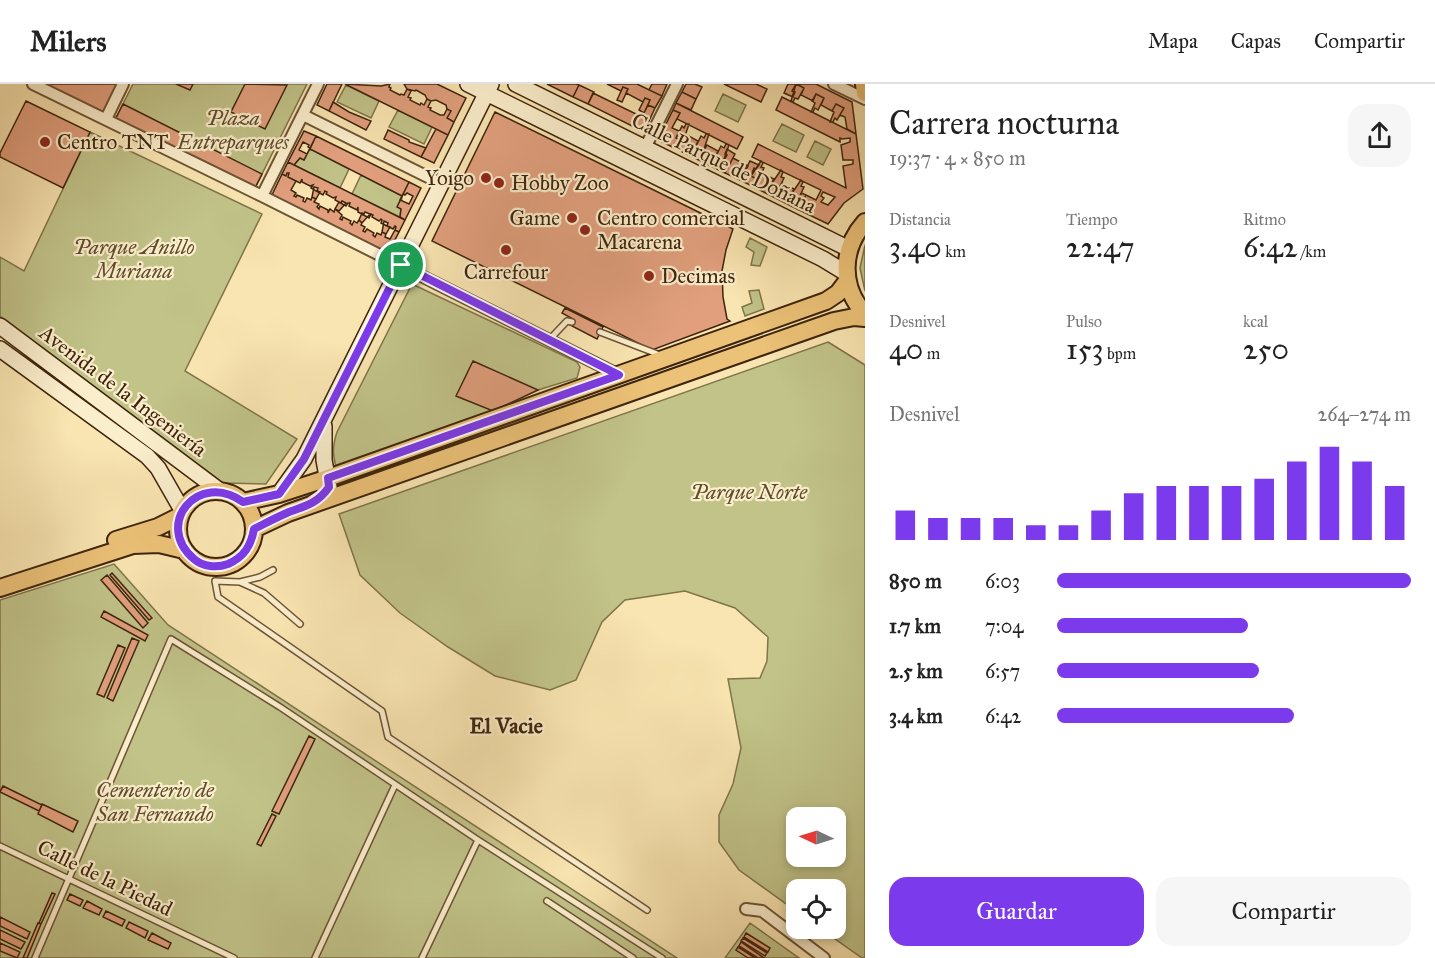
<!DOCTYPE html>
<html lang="es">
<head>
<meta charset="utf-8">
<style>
  body { margin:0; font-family:"IM FELL Great Primer",serif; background:#f6f6f6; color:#222; height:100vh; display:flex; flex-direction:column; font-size:22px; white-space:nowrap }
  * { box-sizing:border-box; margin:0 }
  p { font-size:20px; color:#767676 }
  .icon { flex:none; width:33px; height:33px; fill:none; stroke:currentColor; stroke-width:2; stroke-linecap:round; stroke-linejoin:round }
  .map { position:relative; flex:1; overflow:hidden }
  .sheet { display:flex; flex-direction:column; background:#fff; width:570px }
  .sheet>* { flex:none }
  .needle { width:39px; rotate:274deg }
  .tools { position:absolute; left:786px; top:723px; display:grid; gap:12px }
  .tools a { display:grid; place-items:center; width:60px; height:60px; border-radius:12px; background:#fff; box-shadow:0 3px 9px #0003; font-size:30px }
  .pin { position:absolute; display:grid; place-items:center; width:51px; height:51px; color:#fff; margin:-26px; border:3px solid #fff; border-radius:50%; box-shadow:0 2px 6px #0007 }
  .round { display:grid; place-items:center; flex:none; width:63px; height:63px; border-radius:18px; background:#f6f6f6 }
  .summary { display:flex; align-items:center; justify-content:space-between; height:102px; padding:0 24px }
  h1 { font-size:33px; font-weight:600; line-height:45px }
  .metrics { display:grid; grid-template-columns:repeat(3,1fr); gap:9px; height:102px; padding:6px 24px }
  .metrics div { display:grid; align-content:center }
  .metrics b { font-size:30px; font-weight:600 }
  .metrics small { font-size:16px; font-weight:400 }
  .metrics p { font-size:16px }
  .chart { height:168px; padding:12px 24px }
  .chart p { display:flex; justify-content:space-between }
  .chart svg { width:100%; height:108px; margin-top:6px; stroke:#7c3aed; stroke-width:6 }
  .cta { display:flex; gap:12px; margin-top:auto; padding:12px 24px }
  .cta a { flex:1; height:69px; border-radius:18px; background:#7c3aed; color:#fff; font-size:24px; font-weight:600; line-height:69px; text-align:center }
  .cta a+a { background:#f6f6f6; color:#222 }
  ul { padding:0 24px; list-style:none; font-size:20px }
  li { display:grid; grid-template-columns:96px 72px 1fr; align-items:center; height:45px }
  li i { height:15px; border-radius:8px; background:#7c3aed }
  header { display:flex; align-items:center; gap:36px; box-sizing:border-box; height:84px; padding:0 30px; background:#fff; border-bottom:2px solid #e0e0e0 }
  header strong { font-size:28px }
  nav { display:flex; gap:33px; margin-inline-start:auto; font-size:21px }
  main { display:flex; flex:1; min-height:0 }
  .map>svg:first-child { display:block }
  .green { fill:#c1c389; stroke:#80744a; stroke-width:1.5; fill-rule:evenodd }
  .building { fill:#e19f7d; stroke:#3e240c; stroke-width:1.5; fill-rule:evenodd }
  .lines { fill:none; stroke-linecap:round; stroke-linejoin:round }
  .lane-casing { stroke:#6d5435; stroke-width:8 }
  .street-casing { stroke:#6d5435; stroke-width:14 }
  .secondary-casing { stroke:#3e240c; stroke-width:18 }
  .primary-casing { stroke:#3e240c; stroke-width:20 }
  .lane { stroke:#fbeecc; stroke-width:5 }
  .street { stroke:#fbeecc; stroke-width:10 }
  .secondary { stroke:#fbeecc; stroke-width:15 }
  .primary { stroke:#ecc278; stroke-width:16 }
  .route-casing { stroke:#fff; stroke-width:12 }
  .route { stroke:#7c3aed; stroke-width:8 }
  .poi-dot { fill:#8f2418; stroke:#fbeecc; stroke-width:2 }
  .labels { text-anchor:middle; stroke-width:4.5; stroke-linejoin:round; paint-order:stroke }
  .park-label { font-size:21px; font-style:italic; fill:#5f4c2b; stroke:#fbeecc }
  .poi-label { font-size:21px; fill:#3e240c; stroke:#fbeecc; text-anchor:start }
  .street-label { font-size:21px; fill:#3e240c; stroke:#fbeecc }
  .neighbourhood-label { font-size:22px; font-weight:bold; fill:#3e240c; stroke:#fbeecc }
</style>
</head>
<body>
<header>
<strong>Milers</strong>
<nav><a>Mapa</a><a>Capas</a><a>Compartir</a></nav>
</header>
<main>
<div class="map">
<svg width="865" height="874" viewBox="0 0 865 874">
  <rect width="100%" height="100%" fill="#f9e5b1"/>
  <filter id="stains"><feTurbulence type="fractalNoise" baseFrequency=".00333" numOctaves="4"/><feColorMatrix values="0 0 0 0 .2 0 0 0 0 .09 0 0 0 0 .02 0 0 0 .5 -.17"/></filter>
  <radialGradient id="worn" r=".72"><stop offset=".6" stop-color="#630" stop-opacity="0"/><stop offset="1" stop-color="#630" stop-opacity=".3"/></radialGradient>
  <path class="green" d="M133 0H307L254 106 115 36Z
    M346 1 379 17 371 34 337 18Z
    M723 10 746 21 738 38 715 27Z
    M398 26 432 43 424 60 389 43Z
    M782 40 804 51 796 68 773 57Z
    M90 48 262 130 185 287 297 355 266 400 223 399 0 232V173L24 187Z
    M815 57 831 65 823 81 807 73Z
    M310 65 349 85 340 104 294 81 300 74 304 76Z
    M361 91 402 112 400 133 352 110Z
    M750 154 767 163 760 182 751 181 754 168 746 163Z
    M865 161V207L860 184Z
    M412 200 577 278 580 283 577 294 538 306 493 327 339 390C332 374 332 363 337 348Z
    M759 206 764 225 745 232 742 223 752 219 749 207Z
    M828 258 865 281V874H862L821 845 836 844V806H796V827L739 786 719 758V731L733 700 741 664 728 595 760 594 767 577 768 553 735 524 685 507 625 516 602 538 576 596 550 606 495 592 448 563 400 529 360 491 339 430ZM796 734H836V772H796Z
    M114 480 168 541 677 874H0V516Z
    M750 839 799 874H725Z"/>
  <path class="building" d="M37 0H120L104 33Z
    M176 0H193L190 6Z
    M245 0 287 1 265 45 231 28Z
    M327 0H342L329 27 317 21Z
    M345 0 381 2 390 0 389 3 391 4 390 6 400 11 401 10 404 11 407 5 411 7 408 13 411 14 410 16 420 21 421 19 424 21 427 15 431 17 428 23 431 24 430 26 440 31H444L447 25 451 27 447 34 454 38 448 51Z
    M404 0H437L466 14 454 38 447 34 451 27 447 25 446 21 436 16 431 17 427 15 425 11 416 6 415 7 407 5Z
    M547 0H576L579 1 573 13Z
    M607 0H637L662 12 655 24 648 21 650 16 645 14 643 18 626 9 628 5 623 3 621 7Z
    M652 0H667L662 12 649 6Z
    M686 0H695L702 3 696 15 682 8Z
    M724 0H756L767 5 761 18Z
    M788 0H796L792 7 795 8 793 13 784 9Z
    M796 0 804 4 798 15 795 14 793 18 791 17Z
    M797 0H816L852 18 856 50 847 45 845 33 840 31 844 24 836 20 832 27 821 21 824 14 816 10 813 17 801 11 804 4Z
    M579 1 594 8 588 20 573 13Z
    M623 3 628 5 622 18 617 16Z
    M682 8 696 15 691 26 676 19Z
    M593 9 642 33 648 21 655 24 644 48 588 20Z
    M816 10 824 14 818 26 815 24 813 28H811L815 19 812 17Z
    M782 13 856 50 863 105 844 119 828 140 799 126 806 111 816 116 821 106 752 73 758 60 846 104 843 82 853 80V76H843L841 61 850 58V54L842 55 840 54V58L776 26ZM823 108 835 113 828 121 821 118 824 114 821 112Z
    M645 14 650 16 644 29 639 26Z
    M26 17 90 48 63 104 0 73V69Z
    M333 18 349 28 371 37 366 46 329 27Z
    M676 19 743 53 737 65 677 35 680 29 673 26Z
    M123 20 262 90 254 106 115 36Z
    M836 20 844 24 837 36 835 34 833 38H830L834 28 832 27Z
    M673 26 680 29 672 44 679 47 676 54 683 58 687 51 698 57 695 64 703 68 707 61 718 67 715 74 723 78 727 71 725 70 727 65 735 70 725 89 658 56Z
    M495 28 733 145 726 166 722 187 723 213 727 235 730 237 652 266 432 157Z
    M686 40H689L683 58 676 54 682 42 684 44Z
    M436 45 448 51 434 79 421 73Z
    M388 46 409 56V58L426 64 421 73 384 55Z
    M304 47 316 52 304 76 300 74 294 81 288 78Z
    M706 50H709L703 68 695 64 701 52 704 54Z
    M316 52 409 98 402 112 310 65Z
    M303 58 309 61 308 63 310 64 307 70 299 66Z
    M726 60 729 61 723 78 715 74 721 62 724 64Z
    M733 74 748 82 740 96 725 89Z
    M750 77 759 81 756 85 754 84 751 92 758 96 762 89 774 95 770 102 778 106 782 99 794 105 790 112 798 116 802 109 806 111 799 126 740 96Z
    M761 77 763 79 761 83 764 84 758 96 751 92Z
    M288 78 405 136 399 148 395 146 396 143 395 142 393 145 381 139 382 136 381 135 379 137 372 133 373 131 371 130 369 134 358 128V123L357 126 349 122 350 119H348L346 122 335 116 336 113 333 114 326 110 327 108 325 107 323 111 311 104 313 101 310 102 302 98V95L300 99 288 93 289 89H287L286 92 282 90Z
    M781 86 783 88 781 93 784 94 778 106 770 102Z
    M287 89H289L288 93 296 97 291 106 296 109 294 112 296 113 297 111 304 114 303 117 305 118 307 114 311 116 312 113 316 115 314 118 319 120 317 123 319 125 320 122 328 126V129L330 125 334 128 335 125 342 131 340 135 342 136 343 133 351 137 350 139 352 141 354 137 357 139 359 136 362 139 361 141 365 143 363 147 365 148 367 145 374 149 373 151 375 153 377 149 381 151 382 148 386 150 385 153 390 155 395 146 399 148 388 169 272 111 282 90 286 92Z
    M801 96 803 98 801 102 804 103 798 116 790 112Z
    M409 98 421 104 405 136 400 133 401 125 397 123Z
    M314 103 318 104 317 107 320 108 316 115 312 113Z
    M407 109 413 112 409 120 400 116 403 110 405 111Z
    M342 117 346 119 339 127 335 125 339 118 341 119Z
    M365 128 370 130 362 139 359 136 362 129 364 130Z
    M384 137 388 139 387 142 390 143 386 150 382 148Z
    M565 224 603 243 597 255 570 241 573 235 562 229Z
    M473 277 538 306 493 327 456 312Z
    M112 489 152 534 149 536 110 491Z
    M107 491 148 539 143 544 101 496Z
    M104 527 148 551 145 557 101 533Z
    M132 554 139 557 113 617 107 614Z
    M118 561 125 564 104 613 97 610Z
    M309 652 315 655 279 730 272 727Z
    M3 702 42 721 39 727 0 708Z
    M42 720 78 737 73 748 38 730Z
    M272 730 276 732 261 762 257 760Z
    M52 809 55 810 41 840 39 839Z
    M70 810 83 816 80 822 67 816Z
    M87 817 102 825 99 831 83 824Z
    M106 827 125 836 122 842 103 833Z
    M0 833 30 848 27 855 0 842Z
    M129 838 148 847 145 854 126 844Z
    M38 839 41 840 27 874H23Z
    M0 846 25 858 21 865 0 855Z
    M152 849 171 859 168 865 148 856Z
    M746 849 770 864 768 868 744 853Z
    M743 854 767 869 765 872 741 857Z
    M741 858 764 874H758L739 862Z
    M0 859 20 868 17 874 0 867Z
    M738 863 755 874H748L736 866Z"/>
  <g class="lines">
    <g class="lane-casing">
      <path id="lane" d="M600 248 660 271
        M549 256 567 237 572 238
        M240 498 260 493 273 486
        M300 540 264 509 240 498 215 497 218 513 382 627 388 653 647 826
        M0 762 234 874
        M547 817 633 874
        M35 874 171 555 280 623 478 756 662 874
        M315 874 395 701
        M422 874 478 756"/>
    </g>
    <g class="street-casing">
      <path id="street" d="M33 0 262 112 619 291
        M834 0 865 15
        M303 31 442 100
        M106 35 123 0
        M645 64 677 0
        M262 112 318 0
        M746 825 762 827 824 874"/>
    </g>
    <g class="secondary-casing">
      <path id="secondary" d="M468 0 823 175 846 189
        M516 0 849 165
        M0 242 220 407
        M0 265 147 372 158 384 182 426
        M279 410 304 375 491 0
        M313 419 322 413 329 403 324 376V342"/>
    </g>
    <g class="primary-casing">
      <path id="primary" d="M864 0 865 9
        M865 138C841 165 840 203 865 230
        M178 445a38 38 0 1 1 76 0a38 38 0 1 1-76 0Z
        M243 418 279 410 328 394 826 217 838 209 847 197
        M254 445 288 429 834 237 854 233 865 234
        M116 456 158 443 180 432
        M0 504 133 461 159 460 184 466"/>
    </g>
    <use href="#lane" class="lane"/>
    <use href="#street" class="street"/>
    <use href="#secondary" class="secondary"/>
    <use href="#primary" class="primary"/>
  </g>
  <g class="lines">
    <g class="route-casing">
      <path id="route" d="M401 181 619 291 328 394 329 403C318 419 306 422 289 428 277 433 266 439 254 445 251 462 244 473 228 480 217 484 203 483 194 475 153 440 199 386 243 418L279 410 304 375Z"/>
    </g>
    <use href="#route" class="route"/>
  </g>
  <g class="poi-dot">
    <circle cx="45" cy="58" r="6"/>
    <circle cx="486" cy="94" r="6"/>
    <circle cx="499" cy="99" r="6"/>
    <circle cx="572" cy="134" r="6"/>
    <circle cx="585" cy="146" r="6"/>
    <circle cx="506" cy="166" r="6"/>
    <circle cx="649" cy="192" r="6"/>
  </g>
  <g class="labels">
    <g class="park-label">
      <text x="233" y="41">Plaza<tspan x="233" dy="24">Entreparques</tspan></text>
      <text x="134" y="170">Parque Anillo<tspan x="134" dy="24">Muriana</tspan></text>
      <text x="749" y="415">Parque Norte</text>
      <text x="155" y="713">Cementerio de<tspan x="155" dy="24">San Fernando</tspan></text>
    </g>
    <g class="poi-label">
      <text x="57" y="65">Centro TNT</text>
      <text x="474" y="101" text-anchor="end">Yoigo</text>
      <text x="511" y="106">Hobby Zoo</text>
      <text x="560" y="141" text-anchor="end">Game</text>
      <text x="597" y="141">Centro comercial<tspan x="597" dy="24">Macarena</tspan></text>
      <text x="506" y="195" text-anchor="middle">Carrefour</text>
      <text x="661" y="199">Decimas</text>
    </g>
    <g class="street-label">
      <text transform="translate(724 79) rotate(26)" y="7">Calle Parque de Doñana</text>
      <text transform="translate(123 307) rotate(37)" y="7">Avenida de la Ingeniería</text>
      <text transform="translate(105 794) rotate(26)" y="7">Calle de la Piedad</text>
    </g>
    <g class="neighbourhood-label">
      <text x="506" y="649">El Vacie</text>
    </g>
  </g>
  <rect width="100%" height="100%" filter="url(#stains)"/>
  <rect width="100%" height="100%" fill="url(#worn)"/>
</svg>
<div class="tools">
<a><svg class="needle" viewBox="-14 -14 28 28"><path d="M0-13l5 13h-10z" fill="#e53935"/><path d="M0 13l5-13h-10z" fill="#767676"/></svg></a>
<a><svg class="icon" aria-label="locate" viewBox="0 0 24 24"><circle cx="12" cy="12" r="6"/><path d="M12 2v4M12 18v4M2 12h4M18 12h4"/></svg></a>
</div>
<div class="pin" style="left:401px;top:181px;background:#1e9e55"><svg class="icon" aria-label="arrive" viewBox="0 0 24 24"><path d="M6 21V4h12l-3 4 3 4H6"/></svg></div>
</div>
<section class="sheet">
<div class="summary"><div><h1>Carrera nocturna</h1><p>19:37 · 4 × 850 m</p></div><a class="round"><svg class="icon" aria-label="share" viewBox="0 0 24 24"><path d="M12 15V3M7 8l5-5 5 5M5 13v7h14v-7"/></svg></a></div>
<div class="metrics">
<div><p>Distancia</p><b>3.40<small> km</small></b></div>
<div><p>Tiempo</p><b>22:47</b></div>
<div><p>Ritmo</p><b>6:42<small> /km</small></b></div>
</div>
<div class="metrics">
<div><p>Desnivel</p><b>40<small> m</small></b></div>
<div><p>Pulso</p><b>153<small> bpm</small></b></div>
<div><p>kcal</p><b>250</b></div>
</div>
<div class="chart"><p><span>Desnivel</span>264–274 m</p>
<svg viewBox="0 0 160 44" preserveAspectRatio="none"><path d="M5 44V32M15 44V35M25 44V35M35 44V35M45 44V38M55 44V38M65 44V32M75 44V25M85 44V22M95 44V22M105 44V22M115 44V19M125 44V12M135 44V6M145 44V12M155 44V22"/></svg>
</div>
<ul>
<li><b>850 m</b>6:03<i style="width:100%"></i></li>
<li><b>1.7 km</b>7:04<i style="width:54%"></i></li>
<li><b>2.5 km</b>6:57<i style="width:57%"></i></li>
<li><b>3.4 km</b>6:42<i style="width:67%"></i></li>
</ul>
<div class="cta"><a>Guardar</a><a>Compartir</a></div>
</section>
</main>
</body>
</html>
